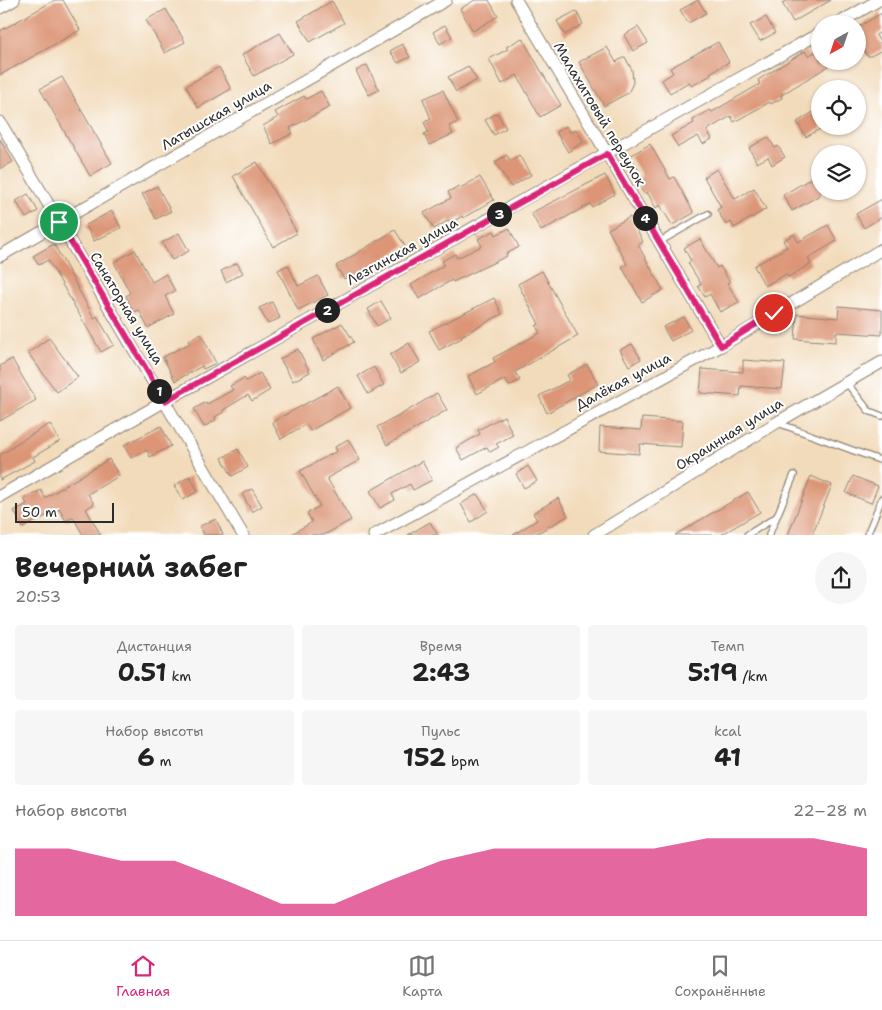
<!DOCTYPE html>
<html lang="ru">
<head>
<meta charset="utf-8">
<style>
  body { margin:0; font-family:"Shantell Sans",sans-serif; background:#f6f6f6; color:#222; height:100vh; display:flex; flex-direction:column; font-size:19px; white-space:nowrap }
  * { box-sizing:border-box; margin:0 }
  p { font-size:16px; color:#767676 }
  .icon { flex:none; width:28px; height:28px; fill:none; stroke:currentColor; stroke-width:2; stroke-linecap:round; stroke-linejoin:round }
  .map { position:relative; height:535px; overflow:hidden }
  .drawer { display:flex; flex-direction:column; background:#fff; flex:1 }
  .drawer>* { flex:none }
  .needle { width:32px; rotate:220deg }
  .fabs { position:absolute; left:811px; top:15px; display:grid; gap:10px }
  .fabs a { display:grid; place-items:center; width:55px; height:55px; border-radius:50%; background:#fff; box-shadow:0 1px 4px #0004; font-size:25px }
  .scale { position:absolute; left:15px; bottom:12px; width:99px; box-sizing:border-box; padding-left:5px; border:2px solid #2b2b2b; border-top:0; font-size:14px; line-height:18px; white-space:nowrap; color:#2b2b2b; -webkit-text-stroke:4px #fff; paint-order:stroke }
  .pin { position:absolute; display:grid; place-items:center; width:42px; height:42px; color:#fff; margin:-21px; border:2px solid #fff; border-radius:50%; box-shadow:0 1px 5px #0007 }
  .km { position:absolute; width:25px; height:25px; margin:-12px; border-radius:50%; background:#222; color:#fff; font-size:14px; line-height:25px; text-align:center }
  .round { display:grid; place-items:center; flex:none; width:52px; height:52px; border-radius:26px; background:#f6f6f6 }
  .headline { display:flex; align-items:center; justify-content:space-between; height:85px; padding:0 15px }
  h1 { font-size:28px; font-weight:700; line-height:38px }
  .figures { display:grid; grid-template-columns:repeat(3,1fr); gap:8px; height:85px; padding:5px 15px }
  .figures div { display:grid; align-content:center; border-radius:5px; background:#f6f6f6; text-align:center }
  .figures b { font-size:25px; font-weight:700 }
  .figures small { font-size:14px; font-weight:400 }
  .figures p { font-size:14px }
  .chart { height:140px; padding:10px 15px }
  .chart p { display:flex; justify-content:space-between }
  .chart svg { width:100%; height:90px; margin-top:5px; fill:#db2777; opacity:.7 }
  .dock { display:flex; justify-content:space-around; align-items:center; height:70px; border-top:1px solid #e0e0e0; background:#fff; font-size:14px; color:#767676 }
  .dock a { display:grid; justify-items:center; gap:2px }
  .dock .active { color:#db2777 }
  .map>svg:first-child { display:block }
  .building { fill:#dc9576 }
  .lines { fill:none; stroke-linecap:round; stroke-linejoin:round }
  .lane-casing { stroke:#8e8373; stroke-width:8 }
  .street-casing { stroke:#8e8373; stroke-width:13 }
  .lane { stroke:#fff; stroke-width:5.5 }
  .street { stroke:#fff; stroke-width:11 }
  .route-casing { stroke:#fff; stroke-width:10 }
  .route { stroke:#db2777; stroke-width:6 }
  .labels { text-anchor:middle; stroke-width:4; stroke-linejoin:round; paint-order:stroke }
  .street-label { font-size:14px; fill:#2b2b2b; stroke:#fff }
</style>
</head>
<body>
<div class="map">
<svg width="882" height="535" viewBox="0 0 882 535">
  <rect width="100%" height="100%" fill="#fff"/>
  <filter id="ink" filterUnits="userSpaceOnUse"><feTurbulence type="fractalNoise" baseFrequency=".02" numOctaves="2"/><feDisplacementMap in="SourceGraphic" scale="10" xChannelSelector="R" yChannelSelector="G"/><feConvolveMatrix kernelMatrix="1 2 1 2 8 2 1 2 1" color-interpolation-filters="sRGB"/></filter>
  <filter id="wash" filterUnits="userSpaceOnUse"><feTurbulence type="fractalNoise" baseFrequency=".0096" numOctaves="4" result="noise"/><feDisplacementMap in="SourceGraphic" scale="20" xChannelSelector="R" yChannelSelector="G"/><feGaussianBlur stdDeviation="1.12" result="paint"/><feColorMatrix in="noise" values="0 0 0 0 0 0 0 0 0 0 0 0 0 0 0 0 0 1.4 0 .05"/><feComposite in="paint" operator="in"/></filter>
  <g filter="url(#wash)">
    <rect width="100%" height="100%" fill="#f2dbbb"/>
    <g id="blocks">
      <path class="building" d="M55 0H63L80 30 0 75V31Z
        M475 0H489L498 16 473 31 460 9Z
        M698 0 706 13 688 23 680 10Z
        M788 0H831L793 22 782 3Z
        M332 1 344 23 310 42 298 21Z
        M166 9 185 42 165 53 146 20Z
        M576 11 583 24 565 35 557 21Z
        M882 13V31L876 35 882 46V50L871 56H867L860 44 864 42 858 32V27Z
        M766 17 775 33 760 41 750 25Z
        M445 25 452 37 440 44 433 32Z
        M638 27 648 43 633 51 624 35Z
        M280 33 293 54 254 76 242 55Z
        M522 38 561 105 540 117 517 75 502 84 489 59 508 49 506 47Z
        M718 42 729 62 710 73 711 75 692 86 689 82 670 93 662 80 673 73 670 68Z
        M402 44 410 57 398 63 390 51Z
        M607 47 616 62 625 57 632 70 633 83 628 93 604 106 579 62Z
        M820 49V61H837L781 95 782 98 771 104 770 102 734 122 731 116 707 130 712 139 703 144 698 136 678 147 671 136 694 123 693 120 710 110 712 112 760 84 758 80 805 51 808 56Z
        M367 65 379 90 369 95 356 71Z
        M468 66 477 80 456 92 448 77Z
        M219 67 231 89 198 108 186 86Z
        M62 77 112 163 90 176 40 89Z
        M443 90 458 122 449 126 453 134 429 145 424 134 428 132 424 122 431 119 423 99Z
        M321 91 330 107 290 128 293 133 272 144 263 126 278 117 275 112 304 96 306 99Z
        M815 111 820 119V129L806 137 797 122Z
        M497 113 506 128 494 135 485 120Z
        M566 126 570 132 576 129 584 142 568 152 556 132Z
        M768 137 775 148 778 146 785 157 772 165 768 157 757 163 749 148Z
        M0 139 13 162 0 169Z
        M650 144 670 179 674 177 694 213 672 225 660 205 656 208 647 192 644 194 636 180 642 176 630 156Z
        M507 155 510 161 519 155 531 175 511 187 495 162Z
        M257 162 297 233 273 247 233 176Z
        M717 169 735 199 754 188 766 209 734 228 731 222 726 225 717 210 721 207 704 177Z
        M820 173V195L792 211 783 195Z
        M605 175 615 194 592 207 590 204 541 231 531 213Z
        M480 177 494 200 463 218 462 216 451 223 449 220 434 229 424 213 451 198 448 192 459 186 460 188Z
        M157 186 171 211 156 219 142 194Z
        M28 194 38 211 26 218 16 201Z
        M882 199V217L864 228 856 214Z
        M112 211 121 228 94 241 86 225Z
        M630 217 643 242 638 245 663 290 642 302 622 267 627 264 608 229Z
        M828 225 837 241 808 258 811 264 788 277 786 274 765 286 754 266 787 247 783 241 794 234 798 242Z
        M509 228 519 247 506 254 507 256 453 282 452 280 419 299 411 285 444 265 442 261 455 254 457 258 482 246 478 239 494 231 496 235Z
        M395 230 405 246 353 278 351 274 344 279 336 266Z
        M179 233 189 251 172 260 162 243Z
        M700 239 717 268 720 266 730 282 727 283 739 302 720 312 710 294 705 297 698 286 701 284 688 263 691 261 684 248Z
        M54 244 94 318 97 316 114 345 101 352 48 260 39 265 33 256Z
        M135 250 152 282 166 274 175 291 165 296 174 314 148 328 139 310 134 312 126 296 130 293 114 262Z
        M237 263 243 273 226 282 221 271Z
        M288 265 298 286 318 276 328 295 298 310 278 270Z
        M542 271 578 336 515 372 520 380 509 386 505 379 477 394 468 376 495 362 493 358 540 333 536 326 539 324 518 284Z
        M494 298 502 314 461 336 462 338 439 350 429 331Z
        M381 301 391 318 377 326 368 309Z
        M272 302 280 318 268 324 259 308Z
        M839 306 882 310V335L836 332V342L795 339 797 314 838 318Z
        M684 317 691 330 671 341 663 327Z
        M342 323 354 342 323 360 313 339Z
        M201 334 216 363 203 369 202 366 175 381 163 357 190 343 188 341Z
        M49 338 78 377 57 392 28 353Z
        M409 343 420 362 401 373 390 355Z
        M632 344 641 359 629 366 620 350Z
        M298 349 310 372 293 381 280 359Z
        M12 359 36 400 0 421V366Z
        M743 360 785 363 782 389 741 386 740 396 700 393 702 369 743 372Z
        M587 364 598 384 547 413 539 396 570 380 567 375Z
        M374 367 384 385 368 394 358 376Z
        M260 373 270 390 252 401 248 395 223 410 224 412 215 417 216 420 204 427 194 409 206 402 207 404 233 390 230 386 244 378 246 381Z
        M338 386 350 408 310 431 306 424 281 439 272 422Z
        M437 393 447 410 387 445 377 427 399 416Z
        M504 416 513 435 496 444 499 447 490 452 487 447 463 460 456 448 480 434 478 430Z
        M642 418 683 421 681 447 640 444 639 454 599 451 600 427 641 430Z
        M50 424 60 441 33 457 35 461 0 480V455L13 447 12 446Z
        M161 426 171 446 150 457 147 450 131 458 124 445Z
        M348 439 360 460 327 478 351 520 324 535H290L312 522 307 513 320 506 300 471 337 451 335 447Z
        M238 449 248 467 232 476 222 458Z
        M109 459 119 476 88 494 94 504 86 509 101 535H83L73 517 66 521 59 509 23 528 14 511 27 504 24 499 41 490 45 498Z
        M422 461 432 480 413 490 410 484 392 494 395 500 380 508 370 491Z
        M528 466 537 481 524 488 516 474Z
        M190 476 198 491 183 500 174 486Z
        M811 476 832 485 812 535H788Z
        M853 476 878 486 871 503 846 493Z
        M252 489 262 506 252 512 242 494Z
        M748 492 760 512 721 535H675Z
        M477 494 488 511 471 522 461 504Z
        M558 498 568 516 534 535H513L537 520 533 513Z
        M216 519 223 535H204L200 526Z
        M430 522 438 535H408Z"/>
    </g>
  </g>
  <g filter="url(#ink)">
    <use href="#blocks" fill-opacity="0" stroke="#8e8373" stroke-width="1"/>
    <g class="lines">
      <g class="lane-casing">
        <path id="lane" d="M659 242 708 214
          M846 382 869 411 882 416
          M778 423 882 461
          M747 535 776 517
          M769 535 794 475
          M867 535 882 498"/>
      </g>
      <g class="street-casing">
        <path id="street" d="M516 0 721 346
          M0 8 14 0
          M837 24 879 0
          M0 122 243 535
          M0 256 446 0
          M0 496 165 401 820 33
          M374 535 721 346 882 249
          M594 535 776 423 882 362"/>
      </g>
      <use href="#lane" class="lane"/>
      <use href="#street" class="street"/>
    </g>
  </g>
  <g class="lines" filter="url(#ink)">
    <g class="route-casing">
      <path id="route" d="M59 222 165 401 607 154 721 346 774 313"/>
    </g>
    <use href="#route" class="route"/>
  </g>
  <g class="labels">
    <g class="street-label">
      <text transform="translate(600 114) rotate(59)" y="5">Малахитовый переулок</text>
      <text transform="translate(216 115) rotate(-30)" y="5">Латышская улица</text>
      <text transform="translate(402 251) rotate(-29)" y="5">Лезгинская улица</text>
      <text transform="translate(127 308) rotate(59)" y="5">Санаторная улица</text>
      <text transform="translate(623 381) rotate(-28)" y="5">Далёкая улица</text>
      <text transform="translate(729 434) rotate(-32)" y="5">Окраинная улица</text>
    </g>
  </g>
</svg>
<div class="fabs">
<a><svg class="needle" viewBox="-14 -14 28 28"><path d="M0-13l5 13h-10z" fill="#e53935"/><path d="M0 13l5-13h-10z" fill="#767676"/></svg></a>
<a><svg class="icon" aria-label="locate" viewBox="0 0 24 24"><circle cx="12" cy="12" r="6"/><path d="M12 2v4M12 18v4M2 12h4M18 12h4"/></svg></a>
<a><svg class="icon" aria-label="layers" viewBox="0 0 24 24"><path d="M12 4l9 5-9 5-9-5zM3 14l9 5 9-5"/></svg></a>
</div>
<div class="scale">50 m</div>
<div class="pin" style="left:59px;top:222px;background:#1e9e55"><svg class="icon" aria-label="arrive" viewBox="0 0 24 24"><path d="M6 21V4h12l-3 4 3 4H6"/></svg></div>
<div class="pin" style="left:774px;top:313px;background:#d93025"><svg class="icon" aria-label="check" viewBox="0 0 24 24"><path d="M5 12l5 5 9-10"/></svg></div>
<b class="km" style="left:159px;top:391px">1</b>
<b class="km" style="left:327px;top:310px">2</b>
<b class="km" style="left:499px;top:214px">3</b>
<b class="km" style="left:645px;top:218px">4</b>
</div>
<section class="drawer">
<div class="headline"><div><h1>Вечерний забег</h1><p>20:53</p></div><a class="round"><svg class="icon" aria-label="share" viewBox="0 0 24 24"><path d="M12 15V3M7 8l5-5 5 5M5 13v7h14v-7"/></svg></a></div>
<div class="figures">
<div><p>Дистанция</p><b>0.51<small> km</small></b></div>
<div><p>Время</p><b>2:43</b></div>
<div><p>Темп</p><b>5:19<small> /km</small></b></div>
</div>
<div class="figures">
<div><p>Набор высоты</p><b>6<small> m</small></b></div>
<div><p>Пульс</p><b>152<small> bpm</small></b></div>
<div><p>kcal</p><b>41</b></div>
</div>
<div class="chart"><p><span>Набор высоты</span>22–28 m</p>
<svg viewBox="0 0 160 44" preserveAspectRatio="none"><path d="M0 44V11L10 11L20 17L30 17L40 27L50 38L60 38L70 27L80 17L90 11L100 11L110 11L120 11L130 6L140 6L150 6L160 11V44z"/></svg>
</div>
</section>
<nav class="dock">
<a class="active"><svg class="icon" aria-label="home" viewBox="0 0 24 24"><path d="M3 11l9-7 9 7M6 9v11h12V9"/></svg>Главная</a>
<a><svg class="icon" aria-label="map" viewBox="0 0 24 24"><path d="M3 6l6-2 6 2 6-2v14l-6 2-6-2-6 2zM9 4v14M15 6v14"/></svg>Карта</a>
<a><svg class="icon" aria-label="saved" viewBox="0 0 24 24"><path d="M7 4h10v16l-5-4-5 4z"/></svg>Сохранённые</a>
</nav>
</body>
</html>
